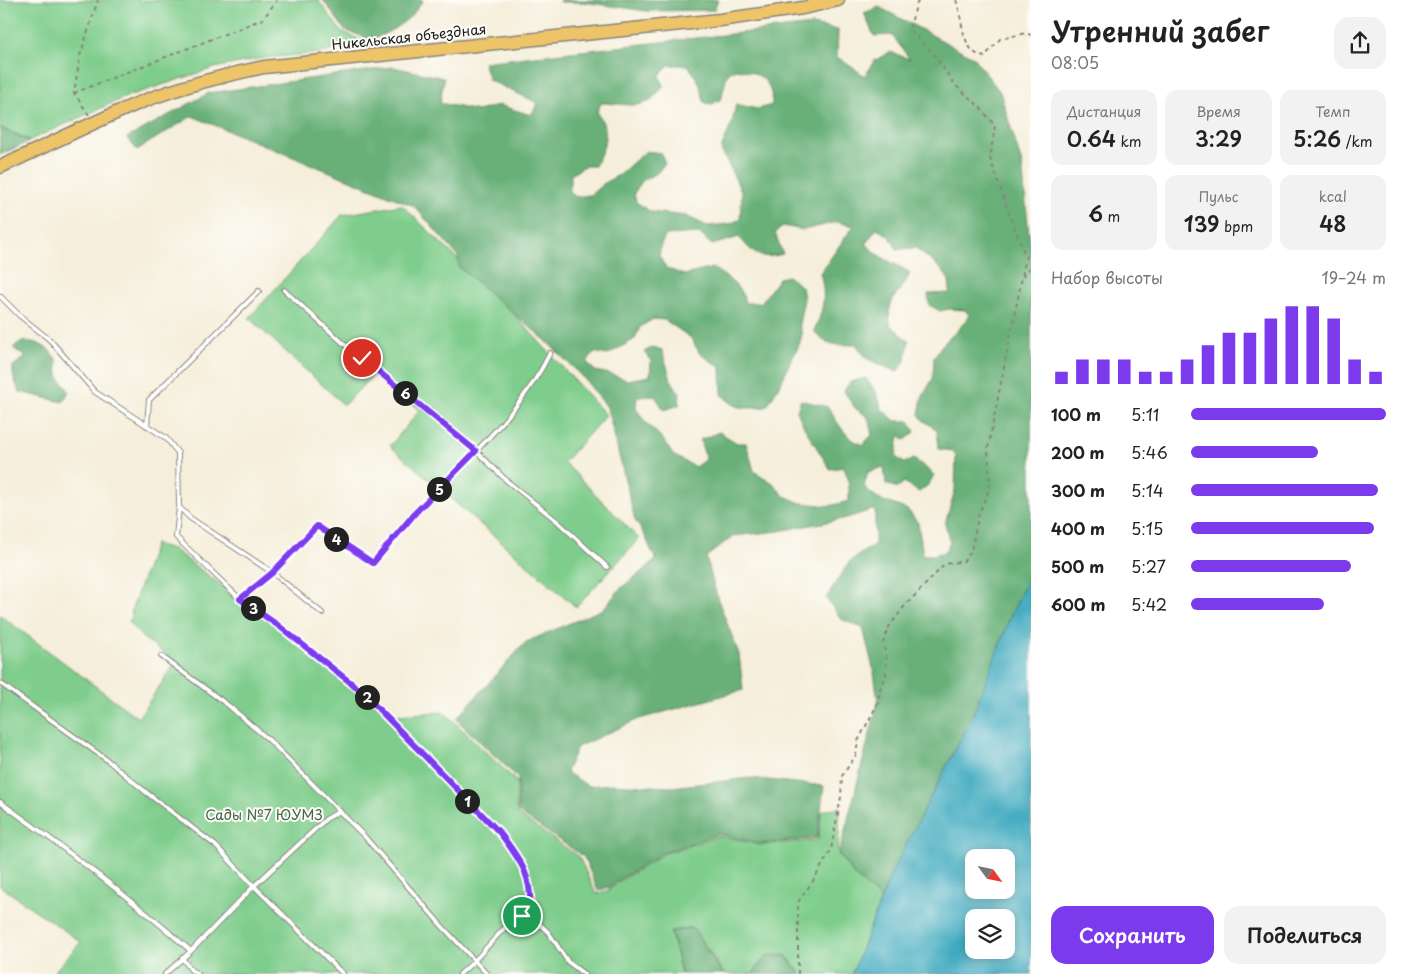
<!DOCTYPE html>
<html lang="ru">
<head>
<meta charset="utf-8">
<style>
  body { margin:0; font-family:"Playpen Sans",sans-serif; background:#f2f2f2; color:#222; height:100vh; display:flex; flex-direction:column; font-size:19px; white-space:nowrap }
  * { box-sizing:border-box; margin:0 }
  p { font-size:16px; color:#767676 }
  .icon { flex:none; width:28px; height:28px; fill:none; stroke:currentColor; stroke-width:2; stroke-linecap:round; stroke-linejoin:round }
  .map { position:relative; flex:1; overflow:hidden }
  .panel { display:flex; flex-direction:column; background:#fff; width:375px }
  .panel>* { flex:none }
  .needle { width:32px; rotate:123deg }
  .buttons { position:absolute; left:965px; top:849px; display:grid; gap:10px }
  .buttons a { display:grid; place-items:center; width:50px; height:50px; border-radius:10px; background:#fff; box-shadow:0 2px 8px #0003; font-size:25px }
  .pin { position:absolute; display:grid; place-items:center; width:42px; height:42px; color:#fff; margin:-21px; border:2px solid #fff; border-radius:50%; box-shadow:0 1px 5px #0007 }
  .km { position:absolute; width:25px; height:25px; margin:-12px; border-radius:50%; background:#222; color:#fff; font-size:14px; line-height:25px; text-align:center }
  .round { display:grid; place-items:center; flex:none; width:52px; height:52px; border-radius:15px; background:#f2f2f2 }
  .headline { display:flex; align-items:center; justify-content:space-between; height:85px; padding:0 20px }
  h1 { font-size:28px; font-weight:600; line-height:38px }
  .figures { display:grid; grid-template-columns:repeat(3,1fr); gap:8px; height:85px; padding:5px 20px }
  .figures div { display:grid; align-content:center; border-radius:12px; background:#f2f2f2; text-align:center }
  .figures b { font-size:21px; font-weight:600 }
  .figures small { font-size:14px; font-weight:400 }
  .figures p { font-size:14px }
  .chart { height:140px; padding:10px 20px }
  .chart p { display:flex; justify-content:space-between }
  .chart svg { width:100%; height:90px; margin-top:5px; stroke:#7c3aed; stroke-width:6 }
  .primary-button { display:flex; gap:10px; margin-top:auto; padding:10px 20px }
  .primary-button a { flex:1; height:58px; border-radius:15px; background:#7c3aed; color:#fff; font-size:20px; font-weight:600; line-height:58px; text-align:center }
  .primary-button a+a { background:#f2f2f2; color:#222 }
  ul { padding:0 20px; list-style:none; font-size:16px }
  li { display:grid; grid-template-columns:80px 60px 1fr; align-items:center; height:38px }
  li i { height:12px; border-radius:6px; background:#7c3aed }
  main { display:flex; flex:1; min-height:0 }
  .map>svg:first-child { display:block }
  .green { fill:#7fcd8c; stroke:#4e7454 }
  .forest { fill:#67b078; stroke:#42664a; fill-rule:evenodd }
  .water { fill:#40aac0; stroke:#2e636e; fill-rule:evenodd }
  .lines { fill:none; stroke-linecap:round; stroke-linejoin:round }
  .service-casing { stroke:#88857b; stroke-width:6 }
  .primary-casing { stroke:#88857b; stroke-width:15 }
  .path { stroke:#88857b; stroke-width:2; stroke-dasharray:4 4; stroke-linecap:butt }
  .service { stroke:#fff; stroke-width:4 }
  .primary { stroke:#eec469; stroke-width:12 }
  .route-casing { stroke:#fff; stroke-width:10 }
  .route { stroke:#7c3aed; stroke-width:6 }
  .labels { text-anchor:middle; stroke-width:4; stroke-linejoin:round; paint-order:stroke }
  .street-label { font-size:14px; fill:#1c1c1c; stroke:#fdfcf7 }
  .park-label { font-size:14px; fill:#446349; stroke:#fdfcf7 }
</style>
</head>
<body>
<main>
<div class="map">
<svg width="1031" height="974" viewBox="0 0 1031 974">
  <rect width="100%" height="100%" fill="#fdfcf7"/>
  <filter id="ink" filterUnits="userSpaceOnUse"><feTurbulence type="fractalNoise" baseFrequency=".02" numOctaves="2"/><feDisplacementMap in="SourceGraphic" scale="10" xChannelSelector="R" yChannelSelector="G"/><feConvolveMatrix kernelMatrix="1 2 1 2 8 2 1 2 1" color-interpolation-filters="sRGB"/></filter>
  <filter id="wash" filterUnits="userSpaceOnUse"><feTurbulence type="fractalNoise" baseFrequency=".0096" numOctaves="4" result="noise"/><feDisplacementMap in="SourceGraphic" scale="20" xChannelSelector="R" yChannelSelector="G"/><feGaussianBlur stdDeviation="1.12" result="paint"/><feColorMatrix in="noise" values="0 0 0 0 0 0 0 0 0 0 0 0 0 0 0 0 0 1.4 0 .05"/><feComposite in="paint" operator="in"/></filter>
  <g filter="url(#wash)">
    <rect width="100%" height="100%" fill="#f5eeda"/>
    <path class="green" d="M0 0H318L341 31 365 42 322 53 264 58 214 68 128 96 30 140 0 127Z
      M402 205 513 313 606 415 564 462 639 539 576 607 390 446 420 410 375 373 344 405 249 318 342 215Z
      M155 544 173 549 395 715 444 712 517 782V814L579 857 596 894 609 890V888L663 854 719 836 760 845 818 840 822 811 840 807 838 854 855 876 881 899 852 974H801L786 955H767L752 974H724L693 927 670 931 681 974H52L81 942 0 886V615L138 718 176 662 143 638 129 623 133 606Z"/>
    <path class="forest" d="M323 0H423C412 20 392 31 372 40L345 30Z
      M559 0H718L714 10 647 11 583 2H560Z
      M879 7 973 57 1000 92 1022 164 1031 254V572L1011 615 972 717 891 874 881 899 855 876 839 854 878 702 874 672 863 628 841 619 826 598 850 561 875 544V509L843 519 779 531 733 536 706 557 718 600 739 654 743 690 639 719 577 747 566 772 588 786 611 784 671 787 750 778 824 786 817 838 760 844 719 834 662 853 608 887 598 891 584 857 518 812V778L456 719 526 642 603 609 621 588 656 560 644 534 635 520 607 407 582 376 544 339 459 267 458 256 414 206 192 116 137 150 127 138 209 93 393 67 444 78 440 103 478 111 499 105 531 115 538 103 489 80 483 62 812 25 838 30 837 57 865 76 874 61 890 52 910 59 892 35 874 36 864 13ZM669 65H688L700 84 704 102 711 105 721 99 727 75 735 69C758 71 773 80 772 105L757 109 736 104 732 123 721 149 742 193 740 219 730 224 707 226 686 216 651 212 636 202 634 193 643 180 657 173 665 163 661 153 646 151 619 175 606 182 590 195 576 197 569 190 571 175 584 166H595C606 143 611 134 597 112L601 103C632 103 644 114 664 85L659 76ZM837 222 854 226C841 241 832 258 820 273 826 294 824 311 814 330 823 346 840 346 856 344L866 358 897 372 905 361 909 341 890 325C886 296 900 296 910 273 896 263 876 258 866 243L877 228 890 237 897 249 916 248 941 269 949 280 950 293 928 294 929 305 940 311 949 309 965 310 969 315 960 328 942 345 934 357 933 378 922 398 919 414 923 420 937 430 938 449 953 451 956 455 955 490 945 524 950 542 945 552 933 555H923L918 523 908 510 881 500 871 493 864 486 868 472 884 467 886 484 898 488 904 482 919 492 928 485 934 475 930 471 914 459 904 463 896 457 899 435 905 440 915 432 909 421H895L882 409 876 392 866 378 850 382 844 391 855 408 868 417 872 435 862 445C844 437 838 423 828 407L801 400 797 411 804 427 830 469 844 467 849 481V501L830 506 801 503 784 496 773 483 754 471 746 443H737L719 432 700 440 706 459 695 467 673 455 662 438 645 422 636 408 637 397 655 396 664 410 679 405 680 394 671 380 662 350 653 347 644 352 651 361 650 376 627 380 610 374 595 371 587 362 594 352 607 355 635 339 640 327 653 319 665 320 691 338 700 354 721 367 722 395C738 411 744 408 766 407L781 383 791 359 798 348 802 335 799 324 804 299 802 287 788 276 779 278 761 303H745C742 286 727 278 713 268L684 275 666 268 659 256 661 244 666 235 699 233 712 245 739 237C755 255 758 260 783 254L775 233 784 226 803 230Z
      M0 128 30 141 0 155Z
      M26 341 37 343 48 349 57 360 58 376 69 391 63 402 20 392C15 383 12 376 13 366L26 357 13 348 17 344Z
      M692 928 723 974H682L671 932Z
      M767 956H786L801 974H753Z"/>
    <path class="water" d="M1031 572V974H852L891 874 972 717 1011 615ZM974 858H1006V890H974ZM974 918H1006V950H974Z"/>
  </g>
  <g filter="url(#ink)">
    <g class="lines">
      <g class="service-casing">
        <path id="service" d="M284 290 361 359 476 451 507 481 557 521 607 567
          M0 296 20 316 50 340 95 392 166 438 178 453 179 507 190 518 273 573 322 613
          M147 426 149 400 259 291
          M179 507 176 537 183 544 240 599 279 626 360 690 500 833C522 862 533 877 530 915L549 933 568 962 584 974
          M240 599 273 573 317 526 373 563C388 546 402 527 418 511 464 461 520 415 550 353
          M161 656 229 706 269 740 365 837 441 925 487 974
          M0 683 107 760 147 793 215 845 254 886 343 974
          M0 802C66 849 130 898 191 951
          M182 958 191 970 198 974
          M165 974 191 951 254 886 326 819 340 811
          M460 974C469 966 478 958 485 949 499 935 509 918 530 915"/>
      </g>
      <g class="primary-casing">
        <path id="primary" d="M0 167C42 148 83 127 125 109 169 89 217 77 264 67L720 20 803 8 838 0"/>
      </g>
      <path class="path" d="M956 0C962 15 961 41 974 52 976 54 981 56 984 57L1000 39 1026 33 1031 35
        M74 93 263 19 277 0
        M89 115 74 93 80 56 98 0
        M1023 277 1031 265
        M798 974V902L813 881 831 850 841 797 842 776 856 755 858 741 878 703 880 689 886 674V655L883 643 889 627 903 608 945 564 964 561 971 551 979 513 990 488 988 448 1026 257 1010 216 990 158 995 126 980 107 954 84 934 54 909 29 917 3 920 0"/>
      <use href="#service" class="service"/>
      <use href="#primary" class="primary"/>
    </g>
  </g>
  <g class="lines" filter="url(#ink)">
    <g class="route-casing">
      <path id="route" d="M362 358 476 451 416 512 373 563 317 526 272 573 240 599 279 626 360 690 500 833C522 862 533 877 530 915L522 916"/>
    </g>
    <use href="#route" class="route"/>
  </g>
  <g class="labels">
    <g class="street-label">
      <text transform="translate(409 37) rotate(-6)" y="5">Никельская объездная</text>
    </g>
    <g class="park-label">
      <text x="264" y="820">Сады №7 ЮУМЗ</text>
    </g>
  </g>
</svg>
<div class="buttons">
<a><svg class="needle" viewBox="-14 -14 28 28"><path d="M0-13l5 13h-10z" fill="#e53935"/><path d="M0 13l5-13h-10z" fill="#767676"/></svg></a>
<a><svg class="icon" aria-label="layers" viewBox="0 0 24 24"><path d="M12 4l9 5-9 5-9-5zM3 14l9 5 9-5"/></svg></a>
</div>
<div class="pin" style="left:522px;top:916px;background:#1e9e55"><svg class="icon" aria-label="arrive" viewBox="0 0 24 24"><path d="M6 21V4h12l-3 4 3 4H6"/></svg></div>
<div class="pin" style="left:362px;top:358px;background:#d93025"><svg class="icon" aria-label="check" viewBox="0 0 24 24"><path d="M5 12l5 5 9-10"/></svg></div>
<b class="km" style="left:467px;top:801px">1</b>
<b class="km" style="left:367px;top:697px">2</b>
<b class="km" style="left:253px;top:608px">3</b>
<b class="km" style="left:336px;top:539px">4</b>
<b class="km" style="left:439px;top:489px">5</b>
<b class="km" style="left:405px;top:393px">6</b>
</div>
<section class="panel">
<div class="headline"><div><h1>Утренний забег</h1><p>08:05</p></div><a class="round"><svg class="icon" aria-label="share" viewBox="0 0 24 24"><path d="M12 15V3M7 8l5-5 5 5M5 13v7h14v-7"/></svg></a></div>
<div class="figures">
<div><p>Дистанция</p><b>0.64<small> km</small></b></div>
<div><p>Время</p><b>3:29</b></div>
<div><p>Темп</p><b>5:26<small> /km</small></b></div>
</div>
<div class="figures">
<div><b>6<small> m</small></b></div>
<div><p>Пульс</p><b>139<small> bpm</small></b></div>
<div><p>kcal</p><b>48</b></div>
</div>
<div class="chart"><p><span>Набор высоты</span>19–24 m</p>
<svg viewBox="0 0 160 44" preserveAspectRatio="none"><path d="M5 44V38M15 44V32M25 44V32M35 44V32M45 44V38M55 44V38M65 44V32M75 44V25M85 44V19M95 44V19M105 44V12M115 44V6M125 44V6M135 44V12M145 44V32M155 44V38"/></svg>
</div>
<ul>
<li><b>100 m</b>5:11<i style="width:100%"></i></li>
<li><b>200 m</b>5:46<i style="width:65%"></i></li>
<li><b>300 m</b>5:14<i style="width:96%"></i></li>
<li><b>400 m</b>5:15<i style="width:94%"></i></li>
<li><b>500 m</b>5:27<i style="width:82%"></i></li>
<li><b>600 m</b>5:42<i style="width:68%"></i></li>
</ul>
<div class="primary-button"><a>Сохранить</a><a>Поделиться</a></div>
</section>
</main>
</body>
</html>
